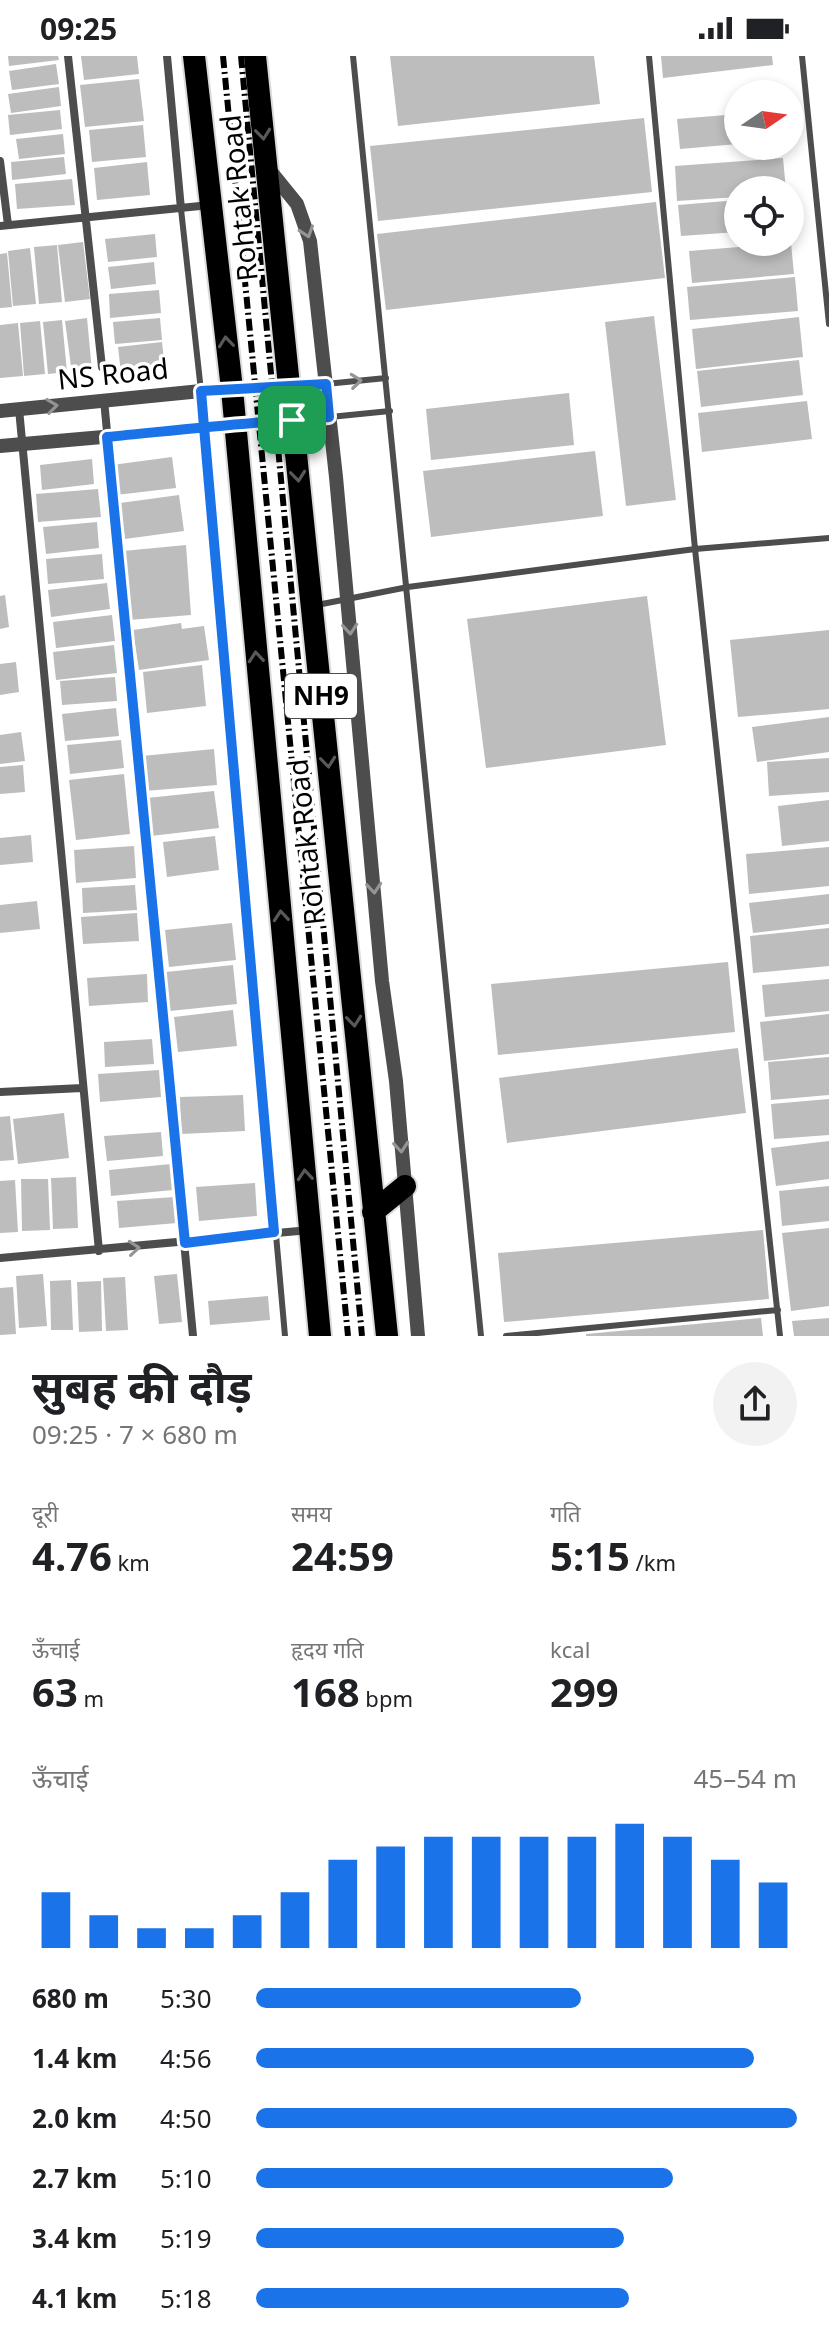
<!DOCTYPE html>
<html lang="hi">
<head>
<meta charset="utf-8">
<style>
  body { margin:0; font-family:"Noto Sans","Noto Sans Devanagari",sans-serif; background:#f2f2f2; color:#202124; height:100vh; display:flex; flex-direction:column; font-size:30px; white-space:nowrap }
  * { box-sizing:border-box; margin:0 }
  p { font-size:26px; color:#757577 }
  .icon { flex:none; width:44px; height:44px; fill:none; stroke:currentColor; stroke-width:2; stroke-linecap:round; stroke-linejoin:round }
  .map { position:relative; height:1280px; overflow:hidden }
  .drawer { display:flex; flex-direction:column; background:#fff; flex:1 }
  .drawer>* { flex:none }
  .needle { width:52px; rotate:77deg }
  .tools { position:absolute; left:724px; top:24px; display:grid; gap:16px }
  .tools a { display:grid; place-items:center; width:80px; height:80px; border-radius:50%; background:#fff; box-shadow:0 4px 12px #0003; font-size:40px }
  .pin { position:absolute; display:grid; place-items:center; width:68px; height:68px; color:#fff; margin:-34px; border-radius:16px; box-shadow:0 4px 12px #0006 }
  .round { display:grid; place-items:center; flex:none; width:84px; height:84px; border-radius:42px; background:#f2f2f2 }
  .summary { display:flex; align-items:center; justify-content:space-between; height:136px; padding:0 32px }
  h1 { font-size:44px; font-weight:700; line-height:60px }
  .figures { display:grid; grid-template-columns:repeat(3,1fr); gap:12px; height:136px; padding:8px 32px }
  .figures div { display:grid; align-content:center }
  .figures b { font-size:40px; font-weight:700 }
  .figures small { font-size:22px; font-weight:400 }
  .figures p { font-size:22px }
  .chart { height:224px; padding:16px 32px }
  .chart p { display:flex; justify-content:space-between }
  .chart svg { width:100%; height:144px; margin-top:8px; stroke:#1a73e8; stroke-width:6 }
  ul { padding:0 32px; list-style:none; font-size:26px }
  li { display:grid; grid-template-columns:128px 96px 1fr; align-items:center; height:60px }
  li i { height:20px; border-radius:10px; background:#1a73e8 }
  .status { display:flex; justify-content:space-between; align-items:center; height:56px; padding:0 40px; background:#fff; direction:ltr }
  .status svg { height:22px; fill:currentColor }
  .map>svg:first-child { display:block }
  .building { fill:#bdbdbd }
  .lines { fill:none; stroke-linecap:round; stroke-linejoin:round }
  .trunk-casing { stroke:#dbdbdb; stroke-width:26 }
  .service { stroke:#4d4d4d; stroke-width:6 }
  .minor { stroke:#4d4d4d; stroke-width:8 }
  .tertiary { stroke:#4d4d4d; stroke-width:14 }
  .trunk { stroke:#000; stroke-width:22 }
  .rail { stroke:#000; stroke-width:6; stroke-dasharray:12 4 2 4; stroke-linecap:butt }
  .oneway { stroke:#595959 }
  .oneway2 { stroke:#949494 }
  .route-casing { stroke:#fff; stroke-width:16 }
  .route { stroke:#1a73e8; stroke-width:10 }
  .labels { text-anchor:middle; stroke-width:7; stroke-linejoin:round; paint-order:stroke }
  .shield { fill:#fff; stroke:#4c4c4c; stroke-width:2 }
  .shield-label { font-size:26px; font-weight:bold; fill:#000 }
  .street-label { font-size:28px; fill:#000; stroke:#fff }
</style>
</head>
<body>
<div class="status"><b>09:25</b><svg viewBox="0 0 49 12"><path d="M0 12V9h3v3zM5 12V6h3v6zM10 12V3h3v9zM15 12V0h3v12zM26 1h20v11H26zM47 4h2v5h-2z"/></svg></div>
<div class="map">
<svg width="829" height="1280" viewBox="0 0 829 1280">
  <rect width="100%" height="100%" fill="#fff"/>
  <path class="building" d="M8 0H58L59 4 9 10Z
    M81 0H137L139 18 84 24Z
    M390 0H594L600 48 398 70Z
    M661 0H772L773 9 663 22Z
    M56 8 59 28 12 34 9 15Z
    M139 23 144 65 85 71 80 29Z
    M59 31 61 50 11 57 8 38Z
    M60 54 62 73 10 79 8 59Z
    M738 58V88L680 93 677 63Z
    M644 62 652 136 378 165 370 90Z
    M143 69 146 101 92 106 89 74Z
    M63 78 65 98 19 103 16 83Z
    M64 101 66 118 12 124 11 106Z
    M783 102 786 134H738V141L677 145 675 110Z
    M147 106 150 139 97 144 94 112Z
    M72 123 75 149 17 153 15 128Z
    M738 144V176L681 180 678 149Z
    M656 146 665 222 386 254 377 178Z
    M155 178 157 201 108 206 105 183Z
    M83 186 90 243 65 246 58 189Z
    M791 187 794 218 692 227 689 195Z
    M57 189 62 246 39 248 34 191Z
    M30 192 36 248 13 250 8 195Z
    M7 197 12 251 0 252V198Z
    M154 206 156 228 111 233 108 211Z
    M795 221 798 255 690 264 687 231Z
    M159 234 161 257 110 262 109 238Z
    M654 260 676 444 626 450 605 266Z
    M799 261 803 301 696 313 692 273Z
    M87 262 92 315 72 318 65 265Z
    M160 262 162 284 115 288 113 266Z
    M62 264 67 316 48 318 43 266Z
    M40 265 45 318 24 320 20 267Z
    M18 267 23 320 0 322V269Z
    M162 286 165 312 121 317 118 291Z
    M799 304 803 339 701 351 697 315Z
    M569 337 574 389 431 404 426 353Z
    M807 345 812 383 702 396 698 357Z
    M595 395 603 460 431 481 423 415Z
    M172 401 176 432 116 439 112 409Z
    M92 403 94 428 42 434 40 409Z
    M98 433 101 461 38 466 36 438Z
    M179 439 184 475 125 483 120 447Z
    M97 466 99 492 46 498 43 471Z
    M186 489 191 559 129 564 123 495Z
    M102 498 104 523 48 528 46 503Z
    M107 527 110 553 51 561 48 534Z
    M5 539 9 571 0 573V540Z
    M647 540 666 689 486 712 467 563Z
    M112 559 115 585 56 592 53 566Z
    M181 567 182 573 204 570 209 604 139 614 133 574Z
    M829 574V653L738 661 730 584Z
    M114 589 117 617 56 624 53 596Z
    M16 606 19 636 0 639V608Z
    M202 609 206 650 147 657 143 616Z
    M115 621 117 645 62 649 60 625Z
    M116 652 119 680 65 685 62 658Z
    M829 661V696L757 706 752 671Z
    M21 676 25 705 0 708V679Z
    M121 684 124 712 70 718 67 689Z
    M214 693 217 729 145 735 142 700Z
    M829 702V736L769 740 767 706Z
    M23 709 25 736 0 738V711Z
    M124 718 130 778 76 784 69 724Z
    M214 735 219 772 151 780 147 742Z
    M829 744V785L782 790 778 750Z
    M31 779 33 806 0 809V782Z
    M215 780 219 814 167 821 163 786Z
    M134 790 136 822 76 827 74 794Z
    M829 791V830L749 838 746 798Z
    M135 829 137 854 83 857 82 832Z
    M829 838V868L753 877 749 847Z
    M37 845 40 873 0 877V849Z
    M137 857 139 885 83 888 81 861Z
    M232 867 236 904 169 911 165 874Z
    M829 872V910L753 917 750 880Z
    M728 906 735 976 498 999 491 928Z
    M233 909 237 948 170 955 166 916Z
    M147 918 148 946 89 950 87 922Z
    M829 923V955L765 961 762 929Z
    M233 954 237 990 178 996 174 961Z
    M829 958V998L764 1005 760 966Z
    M152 983 154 1008 105 1011 104 986Z
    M738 992 746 1057 507 1087 499 1022Z
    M829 1001V1039L771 1044 768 1006Z
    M159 1014 161 1041 100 1046 98 1018Z
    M243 1039 245 1075 181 1078 180 1041Z
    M829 1043V1079L774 1083 771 1048Z
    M64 1057 69 1102 18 1108 13 1063Z
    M10 1060 14 1104 0 1105V1061Z
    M161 1076 163 1100 107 1105 104 1080Z
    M829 1085V1123L776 1130 771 1092Z
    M171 1108 173 1134 111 1140 109 1114Z
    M76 1121 78 1172 53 1173 51 1122Z
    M21 1123H48L50 1174 22 1175Z
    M15 1124 18 1176 0 1177V1125Z
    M255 1127 257 1160 199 1165 196 1131Z
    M829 1130V1165L782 1170 779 1135Z
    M175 1141 177 1167 119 1172 117 1145Z
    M829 1172V1250L791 1255 782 1177Z
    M763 1174 769 1243 504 1266 498 1197Z
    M43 1218 47 1270 19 1272 16 1220Z
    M177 1218 182 1266 159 1268 154 1220Z
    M125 1221 128 1274 106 1275 103 1222Z
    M71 1224 73 1274H51L50 1225Z
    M101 1225 102 1275 79 1276 77 1226Z
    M13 1231 16 1278 0 1279V1232Z
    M268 1240 270 1264 210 1269 208 1245Z
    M761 1262 763 1280H586V1278Z
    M829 1262V1280H794L792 1265Z"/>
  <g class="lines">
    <g class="trunk-casing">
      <path id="trunk" d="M194 0 232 333 320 1280
        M255 0 387 1280
        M373 1156 405 1130"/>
    </g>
    <path class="service" d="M353 0 481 1280
      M649 0 695 493 780 1280
      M802 0 829 268
      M181 153 201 335 285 1280
      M326 328 386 322
      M330 361 390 355
      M317 549 408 531 695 493 829 482
      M506 1280 778 1254"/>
    <path class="minor" d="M68 0 102 311
      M167 0 181 153
      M0 105 8 169
      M0 170 210 149
      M104 344 193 1280
      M19 353 99 1195
      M0 1036 82 1032
      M0 1202 310 1174"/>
    <path class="tertiary" d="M267 111 297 148 310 185 336 421 382 925 396 1025 418 1280
      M0 355 201 335 326 328
      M0 390 329 361"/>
    <use href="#trunk" class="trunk"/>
    <path class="rail" d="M223 0 348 1280
      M241 0 362 1280"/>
  </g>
  <defs><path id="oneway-chevron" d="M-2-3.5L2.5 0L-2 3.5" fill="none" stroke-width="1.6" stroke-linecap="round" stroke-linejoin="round" transform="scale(2)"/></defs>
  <g class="oneway">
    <use href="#oneway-chevron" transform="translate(263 78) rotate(84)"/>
    <use href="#oneway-chevron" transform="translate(226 286) rotate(-96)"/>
    <use href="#oneway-chevron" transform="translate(298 420) rotate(84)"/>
    <use href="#oneway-chevron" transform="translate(256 601) rotate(-95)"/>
    <use href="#oneway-chevron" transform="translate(328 706) rotate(84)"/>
    <use href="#oneway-chevron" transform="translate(281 860) rotate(-95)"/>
    <use href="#oneway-chevron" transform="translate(354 965) rotate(84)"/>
    <use href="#oneway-chevron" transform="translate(305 1119) rotate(-95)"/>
  </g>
  <g class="oneway2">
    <use href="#oneway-chevron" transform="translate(307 176) rotate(72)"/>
    <use href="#oneway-chevron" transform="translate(356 325) rotate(-6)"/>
    <use href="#oneway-chevron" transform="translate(52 350) rotate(-7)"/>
    <use href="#oneway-chevron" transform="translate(350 573) rotate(85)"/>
    <use href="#oneway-chevron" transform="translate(374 832) rotate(85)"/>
    <use href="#oneway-chevron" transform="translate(401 1091) rotate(85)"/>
    <use href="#oneway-chevron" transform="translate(134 1192) rotate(-5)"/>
  </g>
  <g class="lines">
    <g class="route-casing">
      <path id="route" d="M292 364C230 368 169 375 107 381L185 1187 274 1176 204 371 201 335 326 328 329 361 292 364"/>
    </g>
    <use href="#route" class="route"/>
  </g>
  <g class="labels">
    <rect class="shield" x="285" y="618" width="72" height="44" rx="6"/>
    <g class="shield-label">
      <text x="321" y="649">NH9</text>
    </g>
    <g class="street-label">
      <text transform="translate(239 142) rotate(-96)" y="10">Rohtak Road</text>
      <text transform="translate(113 318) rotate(-6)" y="10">NS Road</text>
      <text transform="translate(306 786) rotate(-96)" y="10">Rohtak Road</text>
    </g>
  </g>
</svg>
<div class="tools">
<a><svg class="needle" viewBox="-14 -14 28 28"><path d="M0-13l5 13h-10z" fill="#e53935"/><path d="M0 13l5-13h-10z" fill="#757577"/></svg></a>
<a><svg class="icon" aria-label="locate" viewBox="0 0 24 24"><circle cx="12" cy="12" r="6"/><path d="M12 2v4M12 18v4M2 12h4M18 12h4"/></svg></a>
</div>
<div class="pin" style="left:292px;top:364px;background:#1e9e55"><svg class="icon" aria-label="arrive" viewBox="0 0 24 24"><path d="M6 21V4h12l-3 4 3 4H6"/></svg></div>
</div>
<section class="drawer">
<div class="summary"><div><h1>सुबह की दौड़</h1><p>09:25 · 7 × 680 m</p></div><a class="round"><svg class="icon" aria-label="share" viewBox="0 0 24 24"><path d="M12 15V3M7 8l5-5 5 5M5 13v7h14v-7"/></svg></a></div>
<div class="figures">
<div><p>दूरी</p><b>4.76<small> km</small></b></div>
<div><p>समय</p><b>24:59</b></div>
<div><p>गति</p><b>5:15<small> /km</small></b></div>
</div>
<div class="figures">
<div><p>ऊँचाई</p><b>63<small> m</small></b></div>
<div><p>हृदय गति</p><b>168<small> bpm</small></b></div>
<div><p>kcal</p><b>299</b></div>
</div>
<div class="chart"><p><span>ऊँचाई</span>45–54 m</p>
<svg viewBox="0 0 160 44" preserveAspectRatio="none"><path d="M5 44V27M15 44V34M25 44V38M35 44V38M45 44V34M55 44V27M65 44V17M75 44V13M85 44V10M95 44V10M105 44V10M115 44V10M125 44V6M135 44V10M145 44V17M155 44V24"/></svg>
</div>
<ul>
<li><b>680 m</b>5:30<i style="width:60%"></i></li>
<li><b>1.4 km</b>4:56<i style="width:92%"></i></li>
<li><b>2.0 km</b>4:50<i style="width:100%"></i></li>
<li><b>2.7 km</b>5:10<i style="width:77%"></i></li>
<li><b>3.4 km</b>5:19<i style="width:68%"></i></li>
<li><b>4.1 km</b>5:18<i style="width:69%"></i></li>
</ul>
</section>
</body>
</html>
